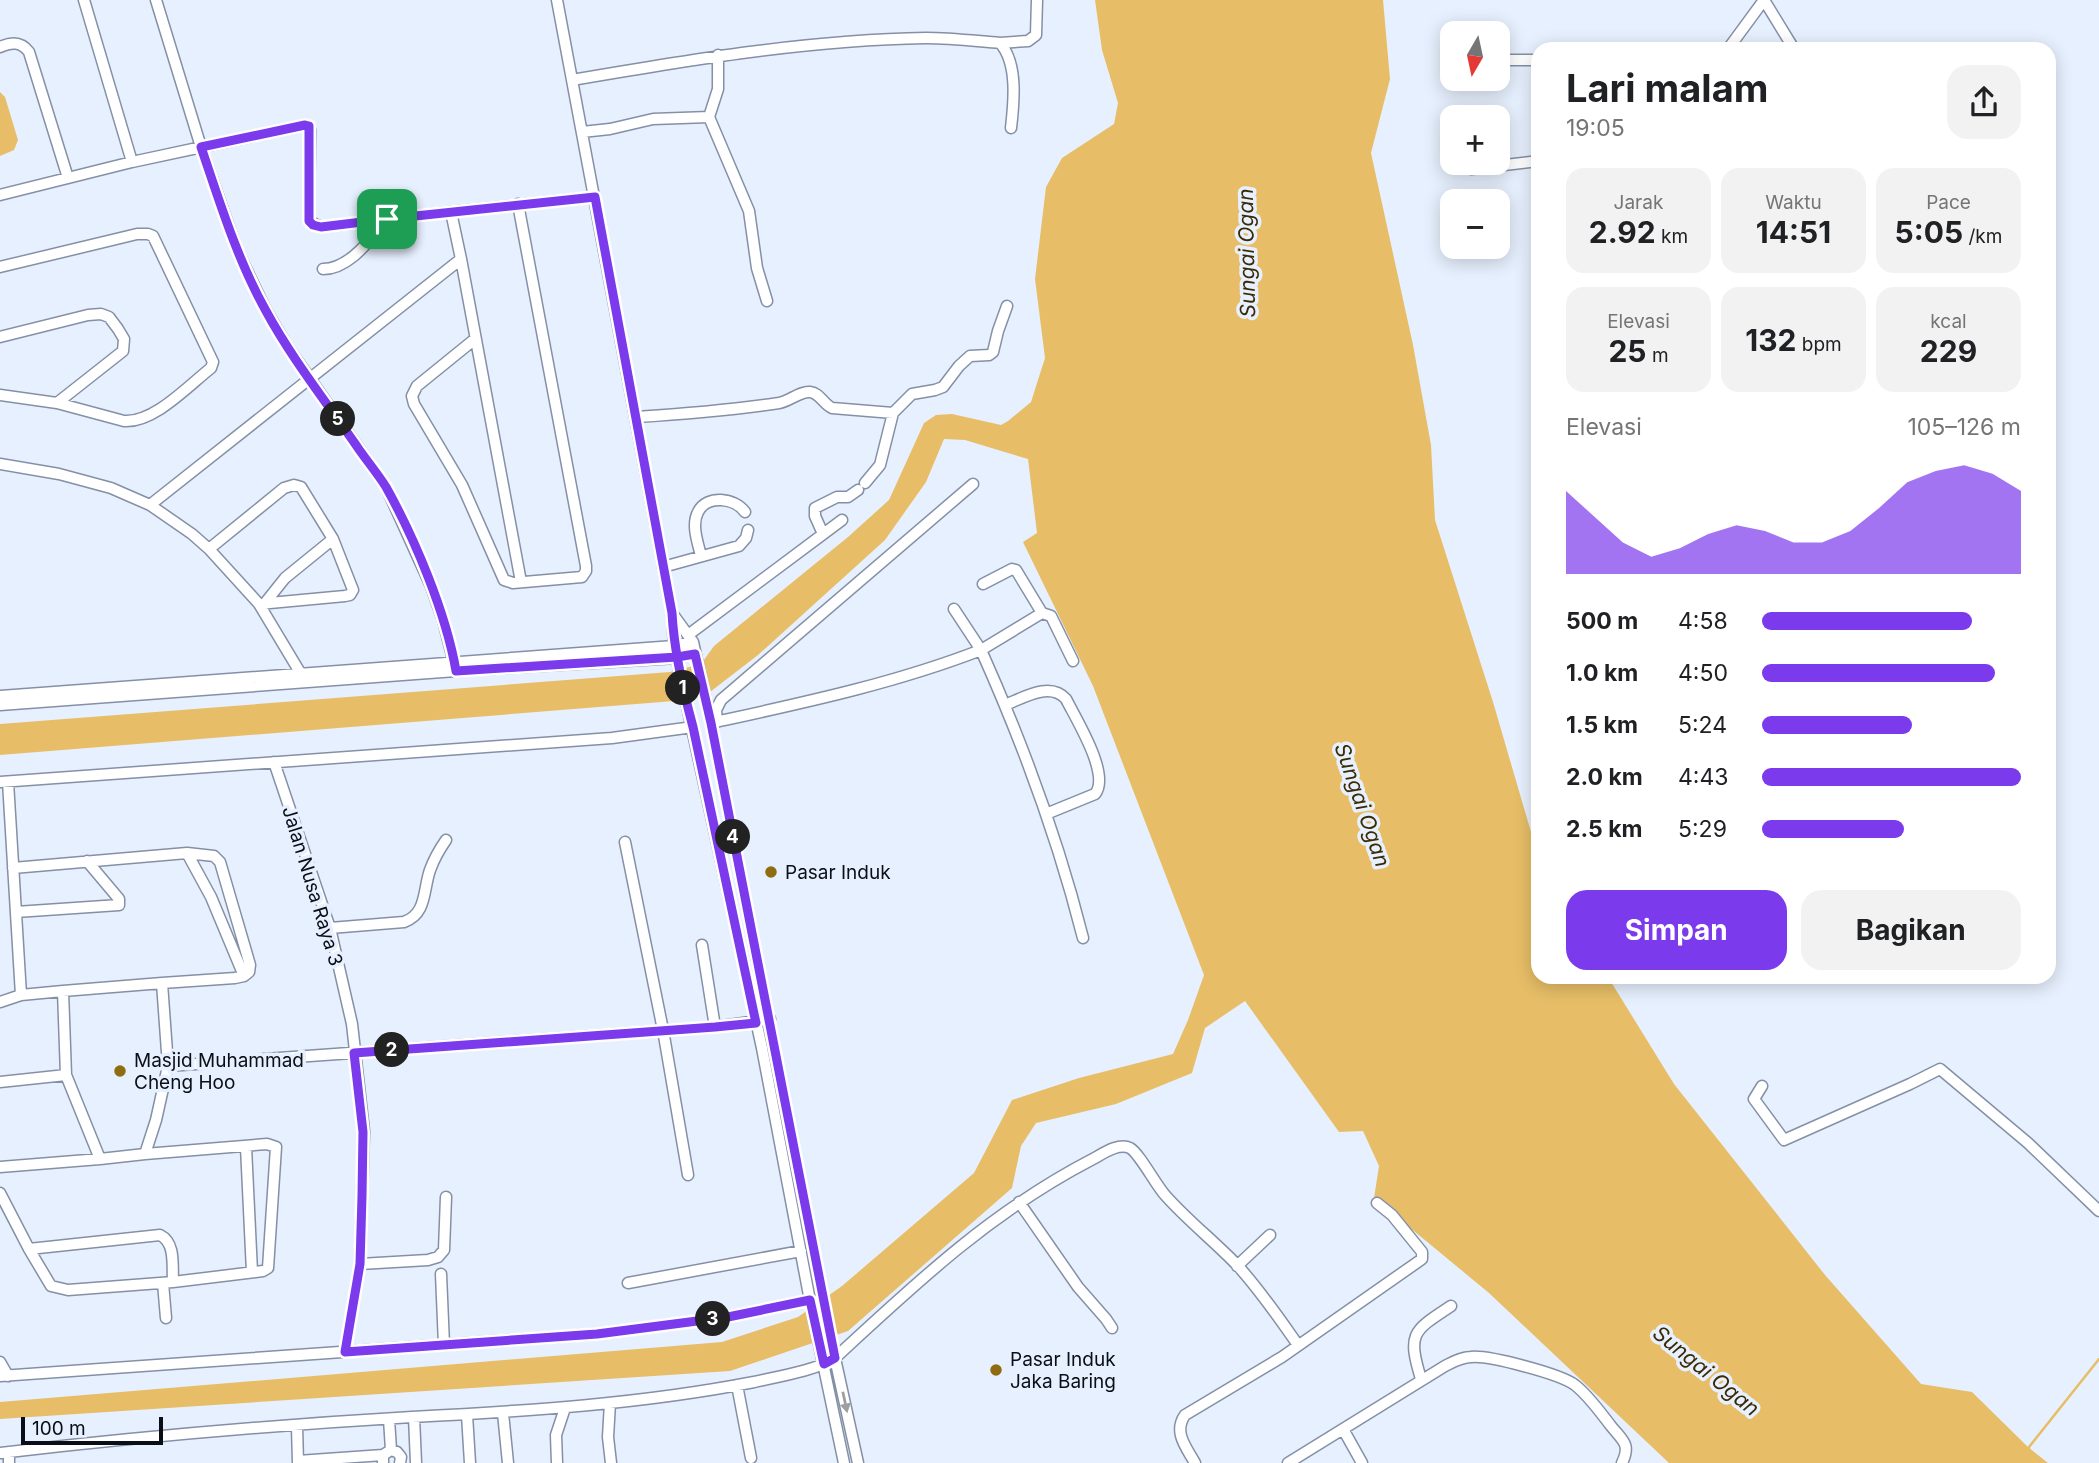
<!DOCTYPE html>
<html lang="id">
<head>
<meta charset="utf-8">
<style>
  body { margin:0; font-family:Inter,sans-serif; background:#f2f2f2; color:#202124; height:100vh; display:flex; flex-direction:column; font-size:26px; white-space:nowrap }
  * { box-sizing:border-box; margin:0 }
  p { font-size:23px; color:#757577 }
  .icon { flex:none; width:38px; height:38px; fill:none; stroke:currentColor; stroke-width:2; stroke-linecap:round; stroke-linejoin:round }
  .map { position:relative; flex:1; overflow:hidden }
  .details { position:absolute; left:1531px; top:42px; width:525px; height:942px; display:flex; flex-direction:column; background:#fff; border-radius:21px; box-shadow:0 4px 18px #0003 }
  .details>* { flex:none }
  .needle { width:46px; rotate:189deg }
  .buttons { position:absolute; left:1440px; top:21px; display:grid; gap:14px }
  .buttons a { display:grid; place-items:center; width:70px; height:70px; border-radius:14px; background:#fff; box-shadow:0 4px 18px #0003; font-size:35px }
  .scale { position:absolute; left:21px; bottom:18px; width:142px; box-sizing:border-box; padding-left:7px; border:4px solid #0a0e16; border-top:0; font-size:19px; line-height:24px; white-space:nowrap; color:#0a0e16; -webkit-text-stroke:5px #e7f0fe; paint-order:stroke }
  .pin { position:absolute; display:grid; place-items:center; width:60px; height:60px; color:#fff; margin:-30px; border-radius:14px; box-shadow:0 4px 10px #0006 }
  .km { position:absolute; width:35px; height:35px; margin:-18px; border-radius:50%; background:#222; color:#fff; font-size:19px; line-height:35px; text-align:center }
  .round { display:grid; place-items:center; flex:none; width:74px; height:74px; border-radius:21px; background:#f2f2f2 }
  .overview { display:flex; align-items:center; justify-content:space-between; height:119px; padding:0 35px }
  h1 { font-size:38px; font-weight:700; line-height:52px }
  .stats { display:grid; grid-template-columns:repeat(3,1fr); gap:10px; height:119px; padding:7px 35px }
  .stats div { display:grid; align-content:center; border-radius:18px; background:#f2f2f2; text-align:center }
  .stats b { font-size:30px; font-weight:700 }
  .stats small { font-size:19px; font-weight:400 }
  .stats p { font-size:19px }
  .chart { height:196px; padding:14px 35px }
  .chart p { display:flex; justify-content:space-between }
  .chart svg { width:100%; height:126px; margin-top:7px; fill:#7c3aed; opacity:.7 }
  .action { display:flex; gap:14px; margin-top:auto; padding:14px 35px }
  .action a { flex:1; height:80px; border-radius:21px; background:#7c3aed; color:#fff; font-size:28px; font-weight:700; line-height:80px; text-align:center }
  .action a+a { background:#f2f2f2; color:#202124 }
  ul { padding:0 35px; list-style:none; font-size:23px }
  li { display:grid; grid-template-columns:112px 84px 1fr; align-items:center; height:52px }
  li i { height:18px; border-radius:9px; background:#7c3aed }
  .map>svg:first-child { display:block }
  .water { fill:#e7be67 }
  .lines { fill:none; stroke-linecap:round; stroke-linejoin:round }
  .stream { stroke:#e7be67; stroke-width:2.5 }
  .minor-casing { stroke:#8490a6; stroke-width:13 }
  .minor { stroke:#fff; stroke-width:10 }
  .oneway { fill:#9d9fa2 }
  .route-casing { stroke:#fff; stroke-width:14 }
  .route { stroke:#7c3aed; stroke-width:9 }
  .poi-dot { fill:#8f6c10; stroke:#e7f0fe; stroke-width:2.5 }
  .labels { text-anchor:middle; stroke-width:7; stroke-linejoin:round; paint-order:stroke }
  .poi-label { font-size:19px; fill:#0a0e16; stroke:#e7f0fe; text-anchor:start }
  .street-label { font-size:19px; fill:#0a0e16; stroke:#e7f0fe }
  .water-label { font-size:21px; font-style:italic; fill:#3b2a03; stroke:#e7f0fe }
</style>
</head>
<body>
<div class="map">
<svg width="2099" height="1463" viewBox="0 0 2099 1463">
  <rect width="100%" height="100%" fill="#e7f0fe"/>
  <path class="water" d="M1095 0H1383L1390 79 1371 153 1413 345 1431 445 1435 520 1493 702 1538 856V976L1608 977 1674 1084 1825 1275 1921 1384 1972 1392 2028 1447 2048 1463H1669L1489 1293 1374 1198 1379 1166 1363 1131 1339 1132 1245 1001 1205 1028 1192 1073 1116 1104 1036 1123 1021 1146 1012 1188 848 1331 730 1371 0 1419V1402L722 1342 798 1317 842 1286 974 1173 1012 1100 1079 1078 1173 1054 1188 1020 1204 975 1093 686 1023 542 1037 533 1028 459 965 440 944 439 926 482 885 540 758 655 710 692 674 701 0 755V724L670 672 701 664 714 646 848 537 889 500 924 423 936 415 952 414 1001 425 1008 421 1031 402 1045 358 1035 279 1046 187 1062 158 1114 124 1118 103 1102 50Z
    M0 92 5 97 18 140 14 150 0 156Z"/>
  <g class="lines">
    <path class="stream" d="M2028 1450 2029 1447 2099 1359"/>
    <g class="minor-casing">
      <path id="minor" d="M84 0 132 162
        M156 0 201 147 237 250 266 310 287 346 386 487 431 586 443 620 456 671
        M557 0 672 613 674 646 762 1048 811 1306 844 1463
        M1764 0 1794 49
        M1000 43 1028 41 1036 35 1037 0
        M0 47C11 42 21 41 29 52L68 178
        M1728 49 1764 0
        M718 55V89L709 117 749 211 757 268 767 301
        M1498 60H1538
        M572 80C689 60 806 40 926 38 950 38 975 41 1000 43 1018 63 1014 102 1011 128
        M582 132 610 129 653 119 709 117
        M1471 169 1538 161
        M0 195 132 162 305 125 309 126 310 130 309 221 321 227 451 212
        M461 259 521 582
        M0 267 137 234H148L153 236 213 362 211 368C188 386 154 423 124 421L57 403 0 395
        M323 269C350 269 371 238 388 219
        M0 337 88 315 101 314 109 317 118 329 124 339 123 351 57 403
        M475 339 417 386 412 396 414 404 462 485 504 580 513 583 582 577 586 571V566L518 204
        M893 413 912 394 935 390 943 387 959 366 970 356 989 355 993 352 998 331 1007 306
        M636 417C684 414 732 410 779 403 790 401 800 391 810 392 820 393 823 404 832 408L893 413 880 465 865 483
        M0 464 59 474 111 488 150 505 192 534 209 549 259 604 301 674V680
        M150 505 461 259 451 212 595 197
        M823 534 815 516V508L837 497H848L858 490
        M209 549 284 488 294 485 301 487 333 539 353 590 350 595 345 596 259 604
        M701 556C698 543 691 525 698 512 707 494 735 498 745 512
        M663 567 739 546 746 538 748 530
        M983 584 1012 569 1016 570 1042 613 1051 616 1073 661
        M265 603 285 578 333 539
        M954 609 981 650 1042 613
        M672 613 693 642 711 723 831 1340 858 1463
        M688 635 842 520
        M0 696 674 646 693 642
        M0 705 456 671 677 658 695 654
        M1005 705C1023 698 1050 681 1066 699 1076 719 1111 775 1095 794L1046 814
        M717 722 716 710 721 700 973 484
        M711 723C802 703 893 684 981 650 1023 744 1058 839 1083 938
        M274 762 330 928 352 1024 364 1131 360 1264 345 1352
        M0 782 612 738 693 727
        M8 782 21 995
        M625 842 663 1030 688 1175
        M187 853 211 897 244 976
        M13 868 187 853 214 856 220 862 250 965 249 972 244 976 235 978 162 983
        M16 912 119 905V899L87 861
        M330 928 404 922C427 914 423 890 430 870 434 859 439 850 446 840
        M702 945 715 1027
        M0 1002 21 995 63 991
        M66 1075 63 991 162 983 168 1066
        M0 1082 66 1075 100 1159 145 1154 156 1120 168 1066 715 1027 770 1019
        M1762 1086 1754 1099 1784 1140 1910 1084 1940 1069 2028 1143 2099 1211
        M246 1147 252 1272
        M0 1167 100 1159
        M0 1193 29 1249 51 1286 68 1290 173 1282 263 1271 268 1268 276 1147 267 1144 145 1154
        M1019 1202 1078 1287 1106 1319 1112 1328
        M29 1249 160 1235C176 1243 172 1266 173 1282
        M360 1264 428 1260 438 1257 444 1250 446 1197
        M1237 1266 1270 1235
        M441 1274 444 1345
        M163 1283 166 1318
        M628 1283 801 1251
        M0 1362 8 1376
        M0 1376 597 1334 728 1317 810 1300
        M1421 1379C1407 1333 1413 1331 1451 1306
        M737 1385 751 1458
        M610 1403 608 1437 611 1463
        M503 1413 508 1463
        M467 1415 470 1463
        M414 1417 416 1463
        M389 1419 391 1450
        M297 1426 298 1463
        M1343 1429 1362 1463
        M0 1453C137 1437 275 1425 412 1417 527 1411 641 1404 754 1382 776 1377 818 1370 835 1358 916 1283 991 1212 1091 1160 1101 1155 1118 1142 1130 1148 1139 1153 1156 1185 1165 1195 1187 1220 1214 1241 1237 1265 1260 1290 1279 1318 1298 1345
        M298 1461 383 1455
        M9 1463V1452
        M383 1463V1455L391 1450 397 1452 401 1457 400 1463
        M557 1463 556 1435 565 1408
        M1195 1463C1186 1447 1173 1432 1185 1415L1282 1357 1422 1259V1252L1392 1215 1377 1203
        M1288 1463 1445 1366C1453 1362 1461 1357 1471 1357 1489 1355 1560 1374 1575 1385 1589 1396 1600 1412 1611 1426 1623 1441 1631 1444 1622 1463"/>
    </g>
    <use href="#minor" class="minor"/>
  </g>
  <defs><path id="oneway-solid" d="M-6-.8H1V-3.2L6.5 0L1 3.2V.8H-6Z" transform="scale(1.75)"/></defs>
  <use class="oneway" href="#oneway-solid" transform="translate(845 1402) rotate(78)"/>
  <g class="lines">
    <g class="route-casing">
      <path id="route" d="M387 219 595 197 672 613C674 651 683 690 693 727L756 1023 715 1027 354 1053 363 1132 362 1196 360 1264 345 1352 597 1334 728 1317 810 1300 824 1364 835 1358 711 723 695 654 677 657 456 671C446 613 415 539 386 487 378 474 367 461 358 448 327 403 292 359 266 311 237 259 220 203 201 147L305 125 309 126V221L313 225 321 227 387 219"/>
    </g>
    <use href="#route" class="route"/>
  </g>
  <g class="poi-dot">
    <circle cx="771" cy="872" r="7"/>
    <circle cx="120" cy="1071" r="7"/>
    <circle cx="996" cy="1370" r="7"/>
  </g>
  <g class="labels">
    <g class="poi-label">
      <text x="785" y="879">Pasar Induk</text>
      <text x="134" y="1067">Masjid Muhammad<tspan x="134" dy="22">Cheng Hoo</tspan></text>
      <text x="1010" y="1366">Pasar Induk<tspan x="1010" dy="22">Jaka Baring</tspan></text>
    </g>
    <g class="street-label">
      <text transform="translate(313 886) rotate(73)" y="7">Jalan Nusa Raya 3</text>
    </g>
    <g class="water-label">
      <text transform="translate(1247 253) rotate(-91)" y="7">Sungai Ogan</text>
      <text transform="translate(1362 805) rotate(71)" y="7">Sungai Ogan</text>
      <text transform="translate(1706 1371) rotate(39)" y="7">Sungai Ogan</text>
    </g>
  </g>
</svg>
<div class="buttons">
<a><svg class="needle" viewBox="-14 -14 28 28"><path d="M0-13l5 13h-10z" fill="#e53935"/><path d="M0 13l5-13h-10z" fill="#757577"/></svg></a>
<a>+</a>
<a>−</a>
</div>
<div class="scale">100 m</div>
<div class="pin" style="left:387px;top:219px;background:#1e9e55"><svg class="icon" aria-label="arrive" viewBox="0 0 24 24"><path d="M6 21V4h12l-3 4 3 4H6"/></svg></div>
<b class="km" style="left:683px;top:688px">1</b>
<b class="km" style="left:392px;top:1050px">2</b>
<b class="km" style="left:713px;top:1319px">3</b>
<b class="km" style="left:733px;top:837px">4</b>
<b class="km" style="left:338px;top:419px">5</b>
<section class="details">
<div class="overview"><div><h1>Lari malam</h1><p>19:05</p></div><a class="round"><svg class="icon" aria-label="share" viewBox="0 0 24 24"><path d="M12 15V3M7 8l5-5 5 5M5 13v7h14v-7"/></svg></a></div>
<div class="stats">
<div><p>Jarak</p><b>2.92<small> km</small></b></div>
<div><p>Waktu</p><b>14:51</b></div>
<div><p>Pace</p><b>5:05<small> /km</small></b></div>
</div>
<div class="stats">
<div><p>Elevasi</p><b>25<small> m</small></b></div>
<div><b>132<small> bpm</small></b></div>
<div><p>kcal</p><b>229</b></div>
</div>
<div class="chart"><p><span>Elevasi</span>105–126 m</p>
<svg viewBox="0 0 160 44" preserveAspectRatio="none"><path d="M0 44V15L10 24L20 33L30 38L40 35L50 30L60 27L70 29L80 33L90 33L100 29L110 21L120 12L130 8L140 6L150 9L160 15V44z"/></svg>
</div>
<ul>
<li><b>500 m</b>4:58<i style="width:81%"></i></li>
<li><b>1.0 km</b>4:50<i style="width:90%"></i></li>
<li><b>1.5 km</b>5:24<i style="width:58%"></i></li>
<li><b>2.0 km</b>4:43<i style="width:100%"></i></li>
<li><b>2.5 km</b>5:29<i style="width:55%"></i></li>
</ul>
<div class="action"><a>Simpan</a><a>Bagikan</a></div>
</section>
</div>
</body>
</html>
